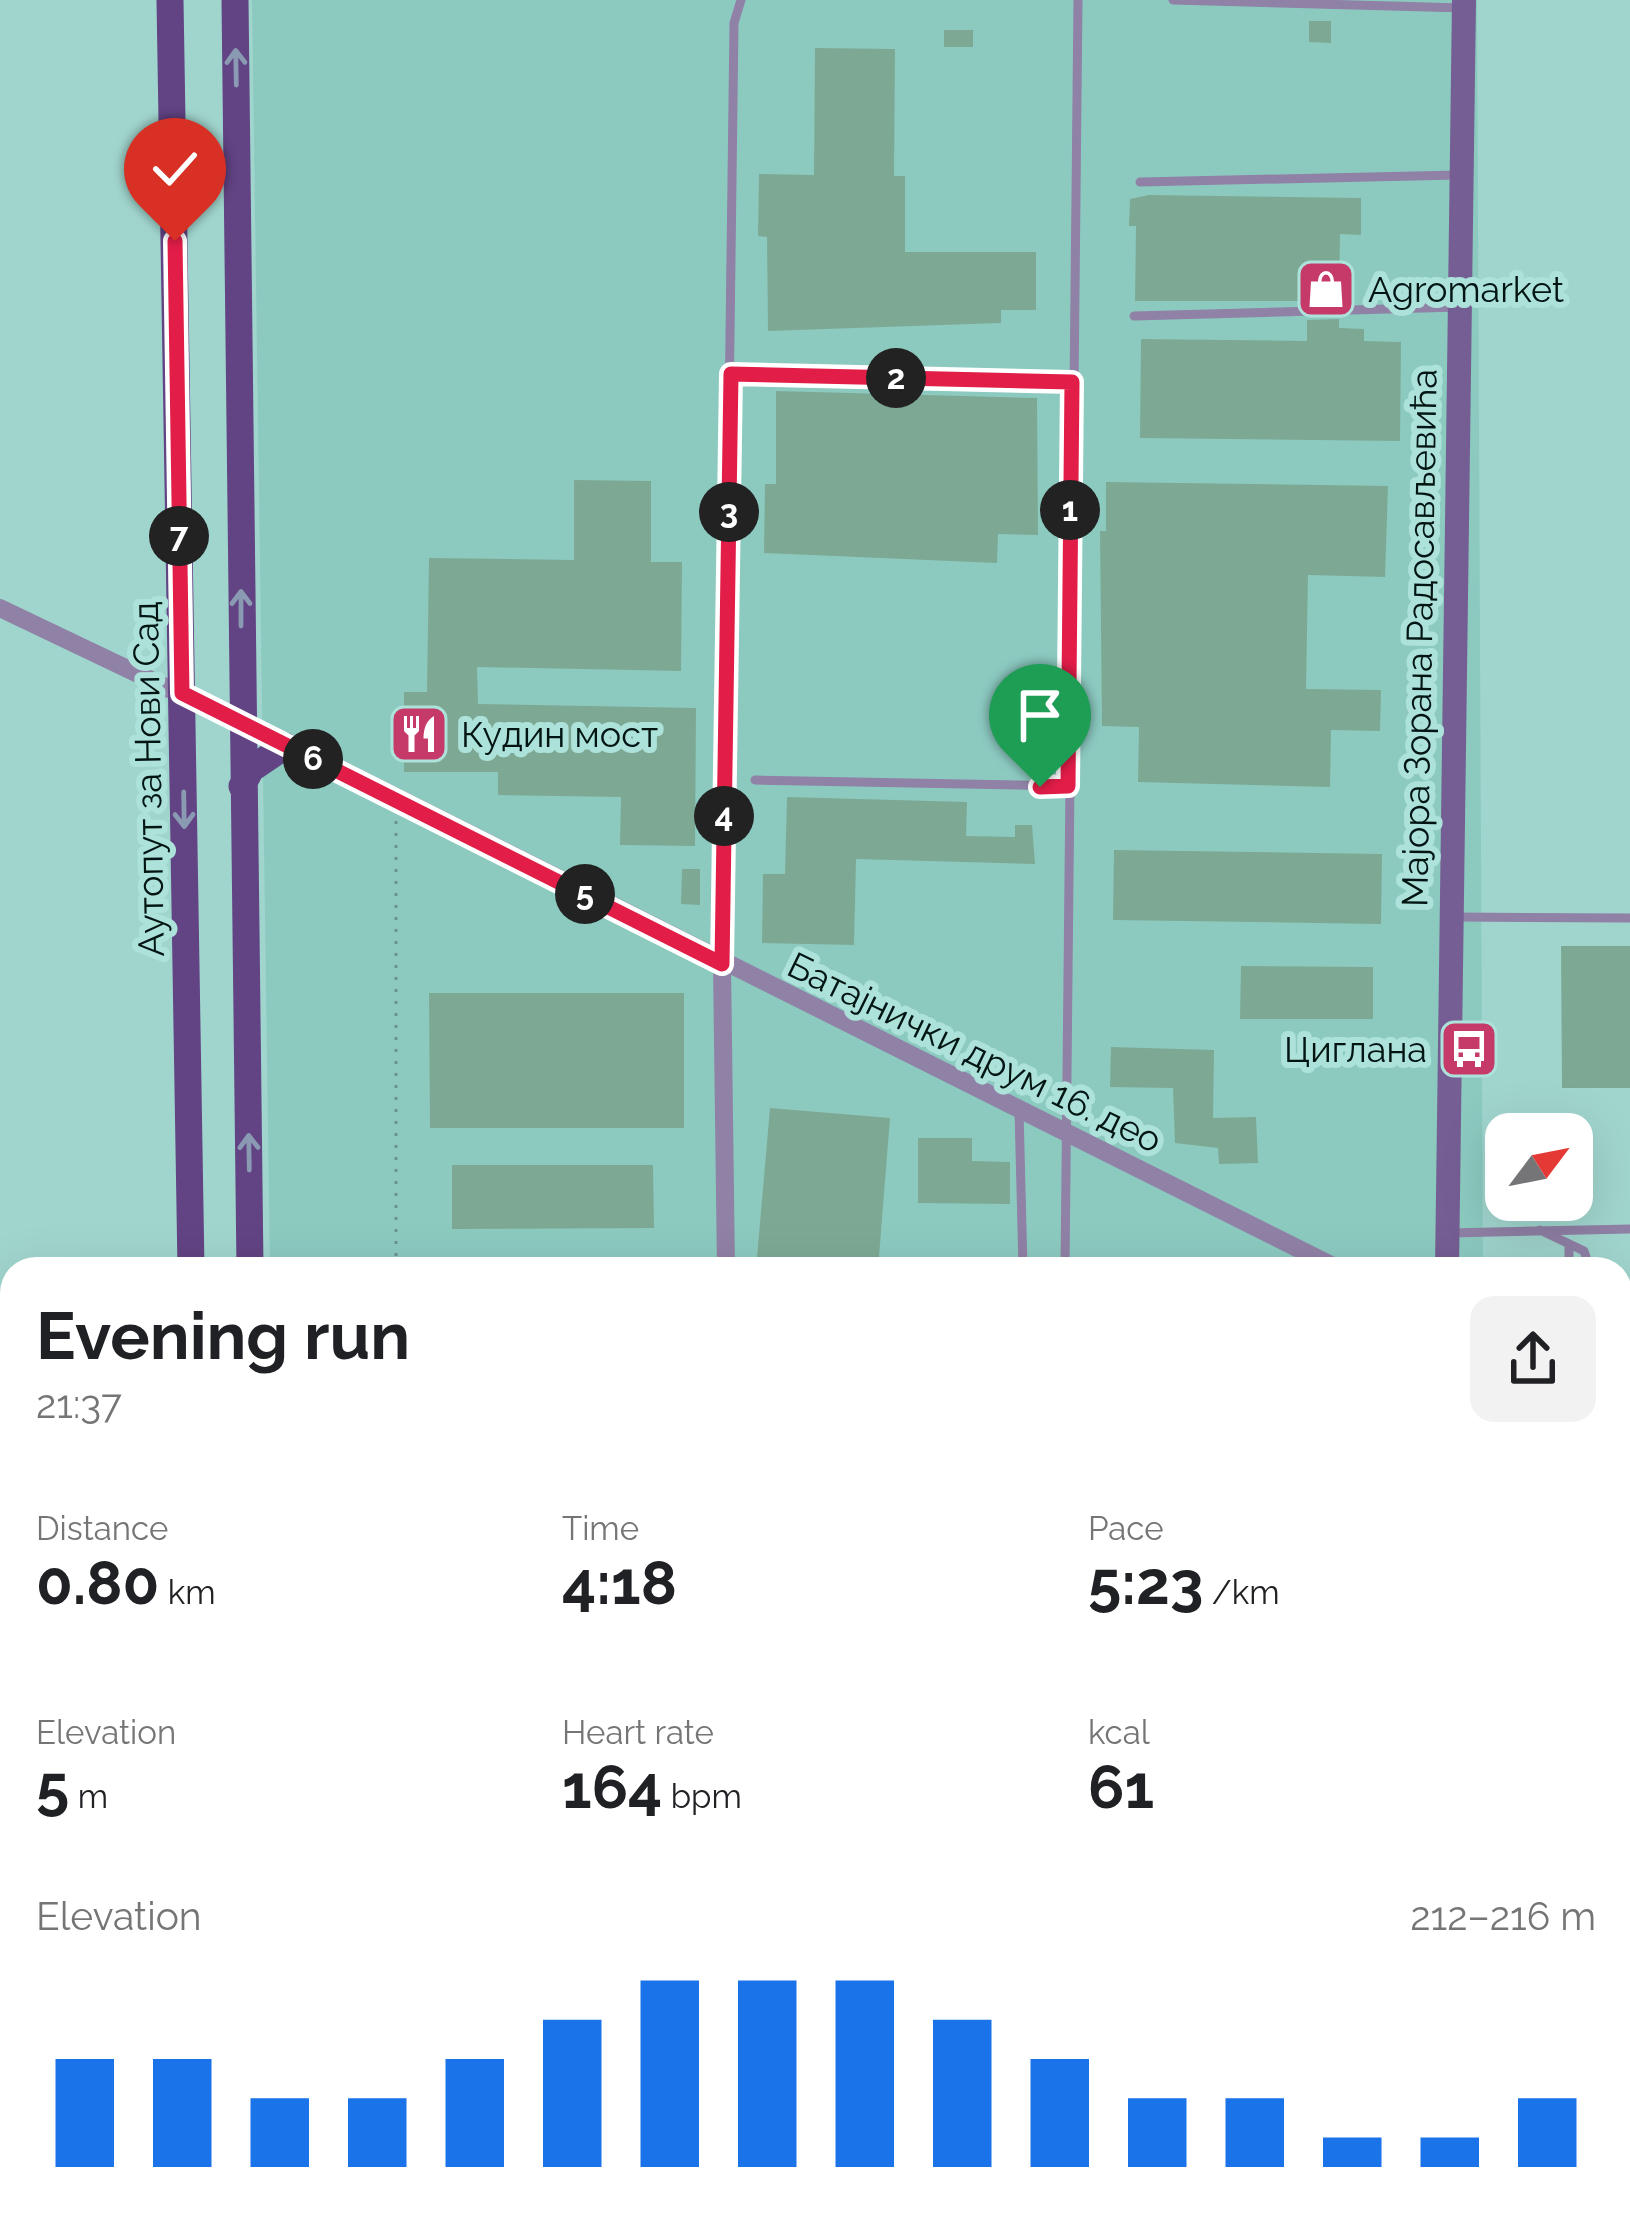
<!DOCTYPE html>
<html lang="en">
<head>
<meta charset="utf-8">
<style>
  body { margin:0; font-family:Raleway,sans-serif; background:#f2f2f2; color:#202124; height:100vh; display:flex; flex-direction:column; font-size:45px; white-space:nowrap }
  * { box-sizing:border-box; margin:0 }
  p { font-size:39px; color:#757577 }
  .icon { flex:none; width:66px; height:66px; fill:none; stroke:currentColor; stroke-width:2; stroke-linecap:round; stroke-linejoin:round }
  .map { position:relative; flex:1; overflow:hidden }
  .details { position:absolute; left:0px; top:1257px; width:1632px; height:975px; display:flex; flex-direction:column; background:#fff; border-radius:36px 36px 0 0; box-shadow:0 12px 48px #0002 }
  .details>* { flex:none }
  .needle { width:78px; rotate:58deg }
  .fabs { position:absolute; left:1485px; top:1113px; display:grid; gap:24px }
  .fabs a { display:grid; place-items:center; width:108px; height:108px; border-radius:24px; background:#fff; box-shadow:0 12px 48px #0002; font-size:60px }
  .pin { position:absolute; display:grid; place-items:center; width:102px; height:102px; color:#fff; margin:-123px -51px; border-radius:50% 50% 50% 0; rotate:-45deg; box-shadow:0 0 12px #0007 }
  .pin .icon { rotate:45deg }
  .km { position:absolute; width:60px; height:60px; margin:-30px; border-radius:50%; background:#222; color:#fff; font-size:33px; line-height:60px; text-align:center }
  .round { display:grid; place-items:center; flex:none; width:126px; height:126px; border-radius:24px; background:#f2f2f2 }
  .headline { display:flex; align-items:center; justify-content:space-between; height:204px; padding:0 36px }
  h1 { font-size:66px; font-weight:700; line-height:90px }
  .stats { display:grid; grid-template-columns:repeat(3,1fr); gap:18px; height:204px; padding:12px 36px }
  .stats div { display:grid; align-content:center }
  .stats b { font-size:60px; font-weight:700 }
  .stats small { font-size:33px; font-weight:400 }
  .stats p { font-size:33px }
  .chart { height:336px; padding:24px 36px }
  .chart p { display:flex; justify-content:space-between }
  .chart svg { width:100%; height:216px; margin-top:12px; stroke:#1a73e8; stroke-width:6 }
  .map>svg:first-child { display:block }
  .built { fill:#8ccac0 }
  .building { fill:#7da994 }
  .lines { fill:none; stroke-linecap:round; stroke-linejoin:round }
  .path { stroke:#6b948e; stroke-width:3; stroke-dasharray:3 9; stroke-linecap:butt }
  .lane { stroke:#9081a6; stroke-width:9 }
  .street { stroke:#9081a6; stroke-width:18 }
  .secondary { stroke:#755e93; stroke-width:24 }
  .primary { stroke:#624384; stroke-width:27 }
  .oneway { stroke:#8b9ab3 }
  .route-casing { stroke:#fff; stroke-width:24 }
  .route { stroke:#e11d48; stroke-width:15 }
  .labels { text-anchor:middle; stroke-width:12; stroke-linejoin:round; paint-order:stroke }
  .poi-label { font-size:36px; fill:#021513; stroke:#ade2da; text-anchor:start }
  .street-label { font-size:36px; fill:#021513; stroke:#ade2da }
</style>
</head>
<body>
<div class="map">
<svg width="1630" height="2230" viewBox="0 0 1630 2230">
  <rect width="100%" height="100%" fill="#a0d5cd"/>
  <path class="built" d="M252 0H1477L1483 1269H270Z
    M281 2220H1489V2230H281Z"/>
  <path class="building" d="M1309 21H1331V43L1309 42Z
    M944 30H973V47H944Z
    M815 48 895 49 894 176H905V252H1036V310H1001V323L768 331 767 237 758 236 759 174 814 175Z
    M1149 195 1361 198V235L1340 234 1339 301H1135L1136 226H1129L1130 199Z
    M1339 319V328L1364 329V341L1401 342 1400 441 1140 438 1141 339 1307 341V320Z
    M776 391 1037 398 1038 535 998 534 997 563 764 553 765 484H776Z
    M574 480 651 481V562H682L681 671 477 667 478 704 696 708 695 846 620 845 621 797 498 795V772H404V692H427L429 558 574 560Z
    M1106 482 1388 486 1385 577 1308 575 1306 689 1381 690 1380 731 1331 730 1330 787 1138 782 1139 727 1102 726 1100 531H1106Z
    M787 797 967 802 966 836 1015 837V825H1032L1035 864 856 859 854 945 762 943 763 874H785Z
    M1114 850 1382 854 1381 924 1113 920Z
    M682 869H700V905L681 904Z
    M1561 946H1630V1088H1562Z
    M1241 966 1373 967V1019H1240Z
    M429 993H684V1128H430Z
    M1111 1047 1214 1050 1213 1118 1256 1117 1258 1163 1219 1164 1218 1148 1175 1143 1173 1088 1110 1087Z
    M770 1108 890 1118 878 1269H756Z
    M918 1138H972V1161L1010 1162V1204L918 1203Z
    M452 1165H653L654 1228 452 1229Z"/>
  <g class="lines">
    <path class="path" d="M396 821V1269
      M431 2220V2230"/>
    <path class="lane" d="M1173 0 1464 8
      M1140 182 1458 175
      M1134 316 1459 307
      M731 374 1071 382
      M755 780 1068 786
      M1455 917 1630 918
      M722 960 734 23 741 0
      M1019 1110 1023 1269
      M1540 1230 1584 1251 1590 1269
      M1450 1233 1630 1229
      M1569 1245V1269
      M1065 1269 1078 0
      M1620 1397 1630 1402
      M1620 1562 1630 1568
      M0 2193 12 2170
      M1072 2220V2230
      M102 2230 109 2220"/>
    <path class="street" d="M0 608 396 797 1339 1269
      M722 964 726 1269
      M578 2220 612 2230
      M738 2220V2230"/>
    <path class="secondary" d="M1447 1269 1464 0
      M1455 2220V2230"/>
    <path class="primary" d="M170 0 191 1269
      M235 0 250 1269
      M242 786 251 769 285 746
      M203 2220V2230
      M262 2220V2230"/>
  </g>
  <defs><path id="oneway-shaft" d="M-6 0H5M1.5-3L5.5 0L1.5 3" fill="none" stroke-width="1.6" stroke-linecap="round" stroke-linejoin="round" transform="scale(3)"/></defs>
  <g class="oneway">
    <use href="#oneway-shaft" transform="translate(236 67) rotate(-91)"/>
    <use href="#oneway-shaft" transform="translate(241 608) rotate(-90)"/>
    <use href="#oneway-shaft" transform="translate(184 810) rotate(89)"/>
    <use href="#oneway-shaft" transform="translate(249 1152) rotate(-91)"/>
  </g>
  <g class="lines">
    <g class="route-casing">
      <path id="route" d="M175 241 182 693 722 964 731 374 1072 382 1068 786 1040 787"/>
    </g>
    <use href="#route" class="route"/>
  </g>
  <defs>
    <g id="shop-square" transform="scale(3)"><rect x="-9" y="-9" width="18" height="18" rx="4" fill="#c63a6a" stroke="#ade2da"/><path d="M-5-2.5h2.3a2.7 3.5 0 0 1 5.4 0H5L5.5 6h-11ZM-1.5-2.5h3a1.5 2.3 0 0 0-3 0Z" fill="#fff"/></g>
    <g id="restaurant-square" transform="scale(3)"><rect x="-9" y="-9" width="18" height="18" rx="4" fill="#c63a6a" stroke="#ade2da"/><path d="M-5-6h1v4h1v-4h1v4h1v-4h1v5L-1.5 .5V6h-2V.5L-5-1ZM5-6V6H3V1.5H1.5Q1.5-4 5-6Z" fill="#fff"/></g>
    <g id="bus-square" transform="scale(3)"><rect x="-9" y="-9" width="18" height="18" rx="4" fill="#c63a6a" stroke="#ade2da"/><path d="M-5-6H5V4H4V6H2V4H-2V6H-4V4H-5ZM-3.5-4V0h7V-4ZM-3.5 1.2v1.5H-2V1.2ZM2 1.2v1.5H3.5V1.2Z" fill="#fff"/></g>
  </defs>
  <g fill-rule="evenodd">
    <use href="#shop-square" x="1326" y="289"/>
    <use href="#restaurant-square" x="419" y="734"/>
    <use href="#bus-square" x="1469" y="1049"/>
  </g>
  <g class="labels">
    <g class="poi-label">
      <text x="1368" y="302">Agromarket</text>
      <text x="461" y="747">Кудин мост</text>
      <text x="1427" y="1062" text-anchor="end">Циглана</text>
    </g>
    <g class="street-label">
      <text transform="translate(1419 638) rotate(-89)" y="13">Мајора Зорана Радосављевића</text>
      <text transform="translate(148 779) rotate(-91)" y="13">Аутопут за Нови Сад</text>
      <text transform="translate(975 1052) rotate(26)" y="13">Батајнички друм 16. део</text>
    </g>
  </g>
</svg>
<div class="fabs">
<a><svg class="needle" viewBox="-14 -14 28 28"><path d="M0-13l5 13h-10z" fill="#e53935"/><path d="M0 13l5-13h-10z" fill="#757577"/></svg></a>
</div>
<div class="pin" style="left:1040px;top:787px;background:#1e9e55"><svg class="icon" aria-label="arrive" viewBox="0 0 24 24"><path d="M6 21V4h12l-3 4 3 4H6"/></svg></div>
<div class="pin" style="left:175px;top:241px;background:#d93025"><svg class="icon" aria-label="check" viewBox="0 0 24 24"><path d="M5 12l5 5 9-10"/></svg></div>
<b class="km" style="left:1070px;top:510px">1</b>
<b class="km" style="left:896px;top:378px">2</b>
<b class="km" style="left:729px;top:512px">3</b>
<b class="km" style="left:724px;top:816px">4</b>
<b class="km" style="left:585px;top:894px">5</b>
<b class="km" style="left:313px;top:759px">6</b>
<b class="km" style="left:179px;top:536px">7</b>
<section class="details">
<div class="headline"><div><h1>Evening run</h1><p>21:37</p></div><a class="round"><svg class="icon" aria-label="share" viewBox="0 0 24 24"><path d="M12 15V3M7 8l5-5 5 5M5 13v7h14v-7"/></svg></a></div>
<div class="stats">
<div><p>Distance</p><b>0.80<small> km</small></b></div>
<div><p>Time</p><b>4:18</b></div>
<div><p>Pace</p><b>5:23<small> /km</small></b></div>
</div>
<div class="stats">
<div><p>Elevation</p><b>5<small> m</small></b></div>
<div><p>Heart rate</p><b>164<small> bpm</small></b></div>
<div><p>kcal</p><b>61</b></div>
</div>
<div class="chart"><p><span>Elevation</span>212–216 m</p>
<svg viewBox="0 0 160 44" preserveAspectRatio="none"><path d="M5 44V22M15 44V22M25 44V30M35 44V30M45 44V22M55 44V14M65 44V6M75 44V6M85 44V6M95 44V14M105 44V22M115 44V30M125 44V30M135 44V38M145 44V38M155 44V30"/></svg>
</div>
</section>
</div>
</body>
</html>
